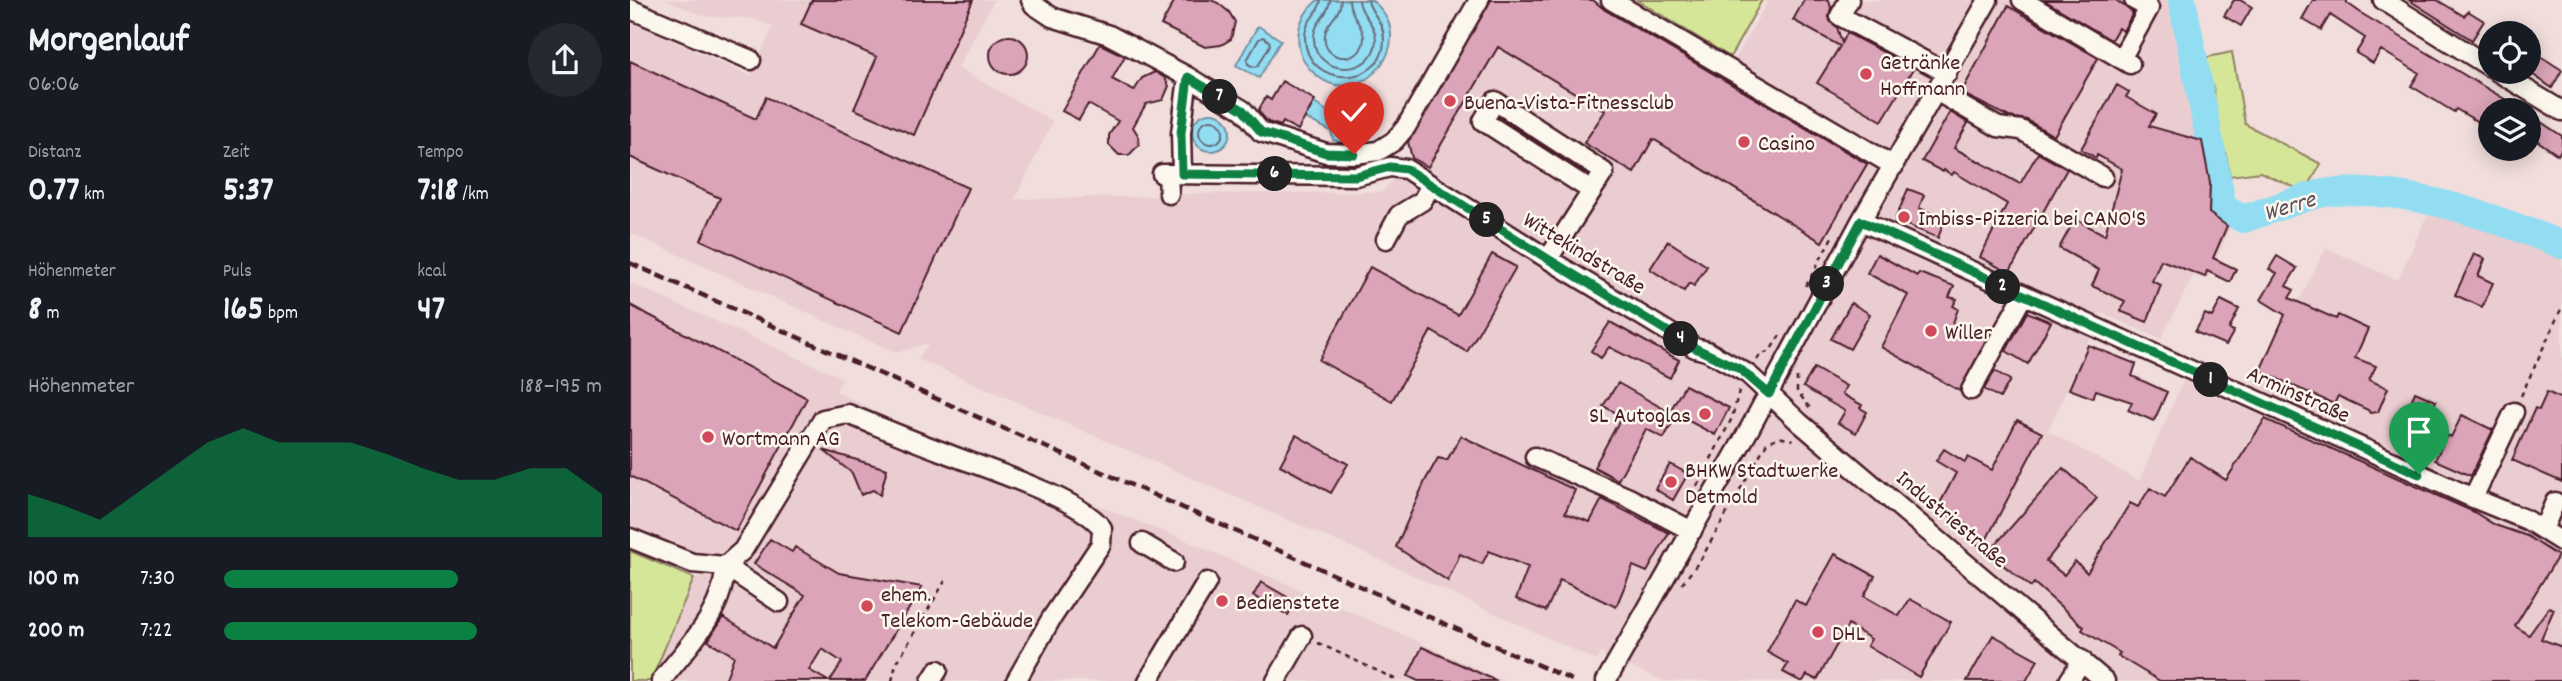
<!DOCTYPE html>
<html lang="de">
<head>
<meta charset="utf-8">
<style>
  body { margin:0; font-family:Dekko,sans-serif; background:#242831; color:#f1f3f6; height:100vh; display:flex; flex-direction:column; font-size:26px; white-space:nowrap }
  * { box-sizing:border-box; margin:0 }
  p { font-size:23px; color:#9ea1a6 }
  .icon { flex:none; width:38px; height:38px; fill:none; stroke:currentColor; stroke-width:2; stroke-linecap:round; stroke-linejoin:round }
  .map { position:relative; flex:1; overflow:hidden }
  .drawer { display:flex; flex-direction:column; background:#171b24; width:630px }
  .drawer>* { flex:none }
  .buttons { position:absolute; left:1848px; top:21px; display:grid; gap:14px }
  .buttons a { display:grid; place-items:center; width:63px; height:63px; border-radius:50%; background:#171b24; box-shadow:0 4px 18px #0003; font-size:35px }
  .pin { position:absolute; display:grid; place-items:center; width:60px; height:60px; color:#fff; margin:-72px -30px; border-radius:50% 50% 50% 0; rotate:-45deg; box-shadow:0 0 7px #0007 }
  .pin .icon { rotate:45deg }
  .km { position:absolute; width:35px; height:35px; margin:-18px; border-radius:50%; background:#222; color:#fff; font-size:19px; line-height:35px; text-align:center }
  .round { display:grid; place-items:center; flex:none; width:74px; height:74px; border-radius:37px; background:#242831 }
  .overview { display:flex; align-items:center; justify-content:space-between; height:119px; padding:0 28px }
  h1 { font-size:38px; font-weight:700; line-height:52px }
  .stats { display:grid; grid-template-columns:repeat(3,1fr); gap:10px; height:119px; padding:7px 28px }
  .stats div { display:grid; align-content:center }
  .stats b { font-size:35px; font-weight:700 }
  .stats small { font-size:19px; font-weight:400 }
  .stats p { font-size:19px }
  .chart { height:196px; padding:14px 28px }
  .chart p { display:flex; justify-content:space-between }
  .chart svg { width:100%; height:126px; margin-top:7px; fill:#0b8043; opacity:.7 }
  ul { padding:0 28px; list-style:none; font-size:23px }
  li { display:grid; grid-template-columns:112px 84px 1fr; align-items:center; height:52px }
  li i { height:18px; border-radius:9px; background:#0b8043 }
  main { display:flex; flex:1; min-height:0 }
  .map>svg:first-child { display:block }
  .built { fill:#eacdd1 }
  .green { fill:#d6e699; stroke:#908262; stroke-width:2 }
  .water { fill:#92ddf2; stroke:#7591a2; stroke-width:2 }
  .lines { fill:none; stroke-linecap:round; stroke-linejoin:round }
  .shore { stroke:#676b7b; stroke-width:2 }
  .river { stroke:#92ddf2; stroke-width:28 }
  .building { fill:#dba4b8; stroke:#4a1f2b; stroke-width:2 }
  .minor-casing { stroke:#4a1f2b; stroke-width:23 }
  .path { stroke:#4a1f2b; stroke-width:2.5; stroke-dasharray:5 5; stroke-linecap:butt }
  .minor { stroke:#fbf7ec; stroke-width:18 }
  .rail { stroke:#4a1f2b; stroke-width:4.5; stroke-dasharray:10 5; stroke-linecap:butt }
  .route-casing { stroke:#fff; stroke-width:14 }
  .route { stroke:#0b8043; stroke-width:9 }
  .poi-dot { fill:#d1495b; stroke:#fbf7ec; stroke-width:2.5 }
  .labels { text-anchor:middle; stroke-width:5; stroke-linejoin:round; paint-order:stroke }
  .poi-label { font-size:23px; fill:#4a1f2b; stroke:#fbf7ec; text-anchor:start }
  .street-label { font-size:23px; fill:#4a1f2b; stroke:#fbf7ec }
  .water-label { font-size:24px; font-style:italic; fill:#5c4e5d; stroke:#fbf7ec }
</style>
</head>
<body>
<main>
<section class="drawer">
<div class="overview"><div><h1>Morgenlauf</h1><p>06:06</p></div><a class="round"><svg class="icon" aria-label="share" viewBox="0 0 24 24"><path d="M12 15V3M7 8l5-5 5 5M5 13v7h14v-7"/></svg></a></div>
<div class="stats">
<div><p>Distanz</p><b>0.77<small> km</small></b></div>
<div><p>Zeit</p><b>5:37</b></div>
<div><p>Tempo</p><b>7:18<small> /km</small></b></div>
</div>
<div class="stats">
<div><p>Höhenmeter</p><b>8<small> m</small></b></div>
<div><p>Puls</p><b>165<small> bpm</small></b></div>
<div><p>kcal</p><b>47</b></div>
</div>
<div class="chart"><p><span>Höhenmeter</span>188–195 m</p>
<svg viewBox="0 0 160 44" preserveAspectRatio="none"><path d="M0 44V29L10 33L20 38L30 29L40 20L50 11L60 6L70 11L80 11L90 11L100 15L110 20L120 24L130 24L140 20L150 20L160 29V44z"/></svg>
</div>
<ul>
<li><b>100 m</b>7:30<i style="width:62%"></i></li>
<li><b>200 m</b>7:22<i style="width:67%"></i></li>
</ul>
</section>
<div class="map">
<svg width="1932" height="681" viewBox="0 0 1932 681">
  <rect width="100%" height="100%" fill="#f1dedc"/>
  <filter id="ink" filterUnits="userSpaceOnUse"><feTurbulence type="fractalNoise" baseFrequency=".0143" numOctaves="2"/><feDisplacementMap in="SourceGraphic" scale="14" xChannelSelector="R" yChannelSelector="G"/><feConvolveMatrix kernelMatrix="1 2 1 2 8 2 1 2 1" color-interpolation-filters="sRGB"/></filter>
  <g filter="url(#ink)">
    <path class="built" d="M35 0H364L328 68 423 121 385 199 529 196 539 194 752 192 782 158 778 142 861 0H962L1094 79 1138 0H1544L1560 77 1559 93 1567 106 1580 170 1584 201 1578 212 1602 223 1577 280 1563 276 1531 339 1471 313 1418 431 1509 481 1553 381 1613 408 1662 300 1668 302 1696 248 1768 280 1799 211 1869 228 1932 259V681H1033L970 653 967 661 750 560 288 359 299 343 266 353 0 233V21L121 76 143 26 119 18 76 17Z
      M0 283 213 378 206 391 289 434 555 540 765 631 873 681H21L64 578 81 576 0 545Z"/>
    <path class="green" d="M1007 0H1132L1100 57Z
      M1602 52 1615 124 1691 164 1675 192 1630 172 1600 176 1596 154 1587 130 1584 91 1573 58Z
      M0 551 64 578 21 681H0Z"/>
    <path class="water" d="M688 0H741C794 39 730 115 685 74 677 67 670 58 669 47 666 28 673 12 688 0Z
      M628 26 651 40 629 78 606 65Z
      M684 103 707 117 730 125 733 120 741 127 733 137 726 131 718 130 711 142 703 140 701 131 675 118Z
      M562 132a19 19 0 1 1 38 0a19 19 0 1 1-38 0Z"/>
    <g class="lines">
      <path class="shore" d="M691 0C690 13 674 20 675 38 676 89 755 89 754 39 754 20 740 14 738 0
        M700 0C699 16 683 22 684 39 685 77 744 78 746 40 746 23 730 16 729 0
        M711 0C710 18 696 21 695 35 692 56 715 63 729 52 744 31 720 21 719 0
        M633 37 639 41 640 45 628 66 624 67 618 64 617 60 629 39Z
        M569 132a12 12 0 1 1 24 0a12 12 0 1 1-24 0Z"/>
      <path class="river" d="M1552 0 1593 208 1613 219C1636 212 1679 194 1700 192 1780 187 1859 215 1932 245"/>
    </g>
    <path class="building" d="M182 0H343L284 135 224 109 247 57 171 24Z
      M545 0H581L588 3 599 12 605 22 601 39 591 45 575 47 531 25Z
      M861 0H963L975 10 1237 164 1192 242 1023 139 1004 173 954 143 975 111 868 47 798 167 782 158 778 142Z
      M1174 0H1199L1201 8 1199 16 1200 21 1207 27 1212 43 1217 33 1284 68 1252 121 1187 83 1210 46 1163 20Z
      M1414 0H1486L1503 13 1493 31 1488 28 1481 40Z
      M1604 0H1610L1622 7 1611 26 1594 16Z
      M1683 0H1717V3L1734 15 1893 110H1860V117L1855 126 1826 109 1824 112 1781 86 1789 73 1751 50 1743 63 1726 53 1735 38 1700 15 1691 30 1672 19Z
      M1779 0H1807L1834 16 1838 11 1854 21 1842 40Z
      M1378 6 1468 58 1424 136 1397 120 1379 117 1331 93Z
      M360 55a19 19 0 1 1 38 0a19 19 0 1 1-38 0Z
      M470 44 495 56 482 79 504 91 512 78 525 72 535 78 539 86 533 100 516 104 503 127 508 135 509 145 499 155H489L479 145V135L488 121 458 104 449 120 432 111Z
      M1910 56 1932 70 1922 88 1899 72Z
      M0 61 126 119 136 97 338 188 272 332 71 240 90 198 0 157Z
      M652 81 685 100 668 130 653 122 651 126 638 122 628 111 636 97 641 100Z
      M1487 85 1499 92 1496 97 1526 114 1519 126 1572 141 1580 183 1579 213 1597 226 1583 258 1606 269 1600 282 1577 271 1575 277 1531 260 1522 281 1531 285 1517 322 1490 311 1495 301 1462 286 1469 270 1429 248 1445 219 1475 235 1492 169 1467 155 1466 158 1451 149Z
      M1320 112 1338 123 1324 148 1390 184 1408 153 1437 169 1379 273 1350 257 1377 204 1324 172 1322 175 1314 170 1313 172 1292 161Z
      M1899 114 1932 136V148L1928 155 1899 135Z
      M1278 189 1294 195 1289 208 1315 219 1308 238 1265 220Z
      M1038 241 1077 266 1064 286 1059 283 1054 291 1020 269Z
      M862 254 886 267 837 352 801 331 762 401 689 360 740 267 828 315Z
      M1247 254 1287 276 1289 273 1324 286 1319 297 1327 299 1323 306 1328 309 1323 323 1357 338 1330 391 1251 347 1278 295 1237 273Z
      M1844 254 1855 259 1848 276 1863 283 1852 307 1825 295Z
      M1647 256 1667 268 1656 286 1664 290 1659 298 1706 319 1708 315 1738 329 1725 358 1746 366 1739 380 1758 388 1748 412 1740 413 1738 410 1708 396 1704 404 1630 371 1655 315 1631 300 1647 273 1639 269Z
      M1591 300 1609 309 1599 329 1604 331 1596 345 1565 332 1575 314 1582 317Z
      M1221 303 1240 314 1220 349 1201 339Z
      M0 305 177 398 106 531 0 476Z
      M1397 312 1421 322 1398 364 1376 351Z
      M980 322 1049 360 1040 378 979 347 971 358 961 351Z
      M1458 345 1506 364 1502 376 1537 392 1524 421 1498 410 1502 402 1466 390 1463 398 1439 389Z
      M1184 368 1216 386 1212 394 1232 405 1230 408 1237 412 1226 433 1208 423 1215 411 1173 387Z
      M1365 371 1380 380 1370 398 1354 389Z
      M988 383 1046 416 1034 438 1016 429 988 480 964 467 992 416 973 406Z
      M1055 385 1099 408 1085 435 1040 411Z
      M1785 392 1806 401 1788 441 1768 432Z
      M1917 392 1932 399V482L1882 460 1905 408 1909 410Z
      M1832 415 1863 430 1841 476 1805 460 1817 435 1821 437Z
      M1635 419 1844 512 1865 525 1897 536 1928 556 1885 626 1899 635 1919 607 1924 609 1911 639 1932 647V681H1530L1488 656 1490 653 1452 630 1454 627 1404 583 1401 587 1358 553 1433 468 1467 498 1416 561 1434 575 1445 561 1457 573 1500 503 1508 507 1520 488 1535 497 1560 457 1596 480Z
      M1387 420 1412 433 1352 548 1329 529 1334 523 1307 509 1326 473 1306 461 1314 449 1335 462 1338 457 1362 470Z
      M666 435 718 464 701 493 650 465Z
      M831 436 945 490 935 513 960 522 972 499 1039 533 1017 572 1003 566 986 607 930 580 916 611 886 599 898 567 859 551 852 564 830 554 818 581 766 547 795 481 808 458 817 460Z
      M193 450 257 469 250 495 243 490 231 495 222 473Z
      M1040 464 1058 474 1043 500 1025 489Z
      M140 539 162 552 165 547 209 573 292 587 235 681H200L212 662 192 649 179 670 198 681H95L104 656 78 641 93 617 143 648 175 595 124 564Z
      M1205 554 1245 576 1234 596 1269 616 1280 599 1321 622 1289 677 1237 646 1241 639 1218 625 1187 680 1177 675 1173 681H1170L1153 672 1158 664 1137 652 1165 600 1176 606Z
      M631 582 666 602 658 615 623 596Z
      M1363 635 1408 660 1396 681H1337Z
      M792 647 867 681H788L778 676Z"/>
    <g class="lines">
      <g class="minor-casing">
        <path id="minor" d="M401 0 404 5 422 17 479 35 558 77 613 110 631 132 696 153 724 154 748 151 764 141 776 127 849 0
          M981 0 1264 166
          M1219 0 1210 16 1317 73
          M1392 0 1500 64
          M1753 0 1860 67
          M0 9 121 60
          M1491 59 1519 8 1504 0
          M1868 72 1932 111
          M1306 91 1368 127 1391 130 1473 177
          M532 174 726 176 760 167 776 169 918 259 1065 348 1077 351 1118 374 1170 423 1475 681
          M538 174 539 194
          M552 174 551 133 558 77
          M1231 221 1843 498 1897 520 1932 542
          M756 239 769 215 792 201 801 185
          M918 259 974 172 865 101 853 121 962 191
          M1341 390 1393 296
          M905 457 999 498 1062 531
          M1843 498 1884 412
          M1913 530 1925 502
          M0 538 62 563 95 566 149 602
          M512 543 544 562
          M95 566 113 550 193 419 218 414C248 426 278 439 308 450 347 466 449 497 472 528L471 544 421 619 386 681
          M31 681C57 647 95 611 95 566
          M301 681 308 670
          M518 681 577 582
          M646 681 672 636
          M976 681 1120 428 1231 221 1358 0
          M1439 681 1452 660"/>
      </g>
      <path class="path" d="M1176 286 1202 237
        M1127 360 1130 355 1140 351 1150 335
        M1167 377V391L1180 408
        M1891 396 1932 307
        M1067 486 1102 418 1110 387
        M1052 584 1071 559 1136 444 1148 437 1163 440
        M688 643 769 681
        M262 681 266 664 315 581"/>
      <use href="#minor" class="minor"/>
      <path class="rail" d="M0 263 944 681"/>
    </g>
  </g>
  <g class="lines" filter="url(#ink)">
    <g class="route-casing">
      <path id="route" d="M724 154 696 153 631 132 613 110 558 77 551 133 552 174 726 176 760 167 776 169 918 259 1065 348 1110 369 1139 394 1231 221 1789 474"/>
    </g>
    <use href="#route" class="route"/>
  </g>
  <g class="poi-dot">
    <circle cx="1236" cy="74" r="7"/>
    <circle cx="820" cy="101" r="7"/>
    <circle cx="1114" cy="142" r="7"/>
    <circle cx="1274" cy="217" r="7"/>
    <circle cx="1301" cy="331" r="7"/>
    <circle cx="1075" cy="414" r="7"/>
    <circle cx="78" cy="437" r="7"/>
    <circle cx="1041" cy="482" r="7"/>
    <circle cx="592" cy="601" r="7"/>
    <circle cx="237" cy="606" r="7"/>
    <circle cx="1188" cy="632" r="7"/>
  </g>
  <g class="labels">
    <g class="poi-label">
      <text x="1250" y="69">Getränke<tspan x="1250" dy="26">Hoffmann</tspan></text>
      <text x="834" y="109">Buena-Vista-Fitnessclub</text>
      <text x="1128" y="150">Casino</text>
      <text x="1288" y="225">Imbiss-Pizzeria bei CANO'S</text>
      <text x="1315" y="339">Willer</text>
      <text x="1061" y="422" text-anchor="end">SL Autoglas</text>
      <text x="92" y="445">Wortmann AG</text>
      <text x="1055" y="477">BHKW Stadtwerke<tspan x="1055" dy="26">Detmold</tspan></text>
      <text x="251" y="601">ehem.<tspan x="251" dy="26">Telekom-Gebäude</tspan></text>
      <text x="606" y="609">Bedienstete</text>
      <text x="1202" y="640">DHL</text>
    </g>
    <g class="street-label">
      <text transform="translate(955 252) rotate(31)" y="8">Wittekindstraße</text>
      <text transform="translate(1669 393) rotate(24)" y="8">Arminstraße</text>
      <text transform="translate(1323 518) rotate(40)" y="8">Industriestraße</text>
    </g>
    <g class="water-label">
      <text transform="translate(1659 205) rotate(-17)" y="8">Werre</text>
    </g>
  </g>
</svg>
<div class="buttons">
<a><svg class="icon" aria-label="locate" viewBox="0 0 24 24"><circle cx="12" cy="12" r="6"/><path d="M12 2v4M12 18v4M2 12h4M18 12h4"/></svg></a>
<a><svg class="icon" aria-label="layers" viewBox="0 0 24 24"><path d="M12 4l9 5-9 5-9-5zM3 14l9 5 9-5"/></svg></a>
</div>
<div class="pin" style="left:1789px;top:474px;background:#1e9e55"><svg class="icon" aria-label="arrive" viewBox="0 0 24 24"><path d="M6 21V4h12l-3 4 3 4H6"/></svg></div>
<div class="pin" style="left:724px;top:154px;background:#d93025"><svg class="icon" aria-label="check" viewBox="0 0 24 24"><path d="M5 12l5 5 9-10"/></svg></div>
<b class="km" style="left:1581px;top:380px">1</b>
<b class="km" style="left:1373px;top:287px">2</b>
<b class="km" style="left:1197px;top:284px">3</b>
<b class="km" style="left:1051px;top:339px">4</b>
<b class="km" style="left:857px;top:220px">5</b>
<b class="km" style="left:645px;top:174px">6</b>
<b class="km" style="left:590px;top:97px">7</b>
</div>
</main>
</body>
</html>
